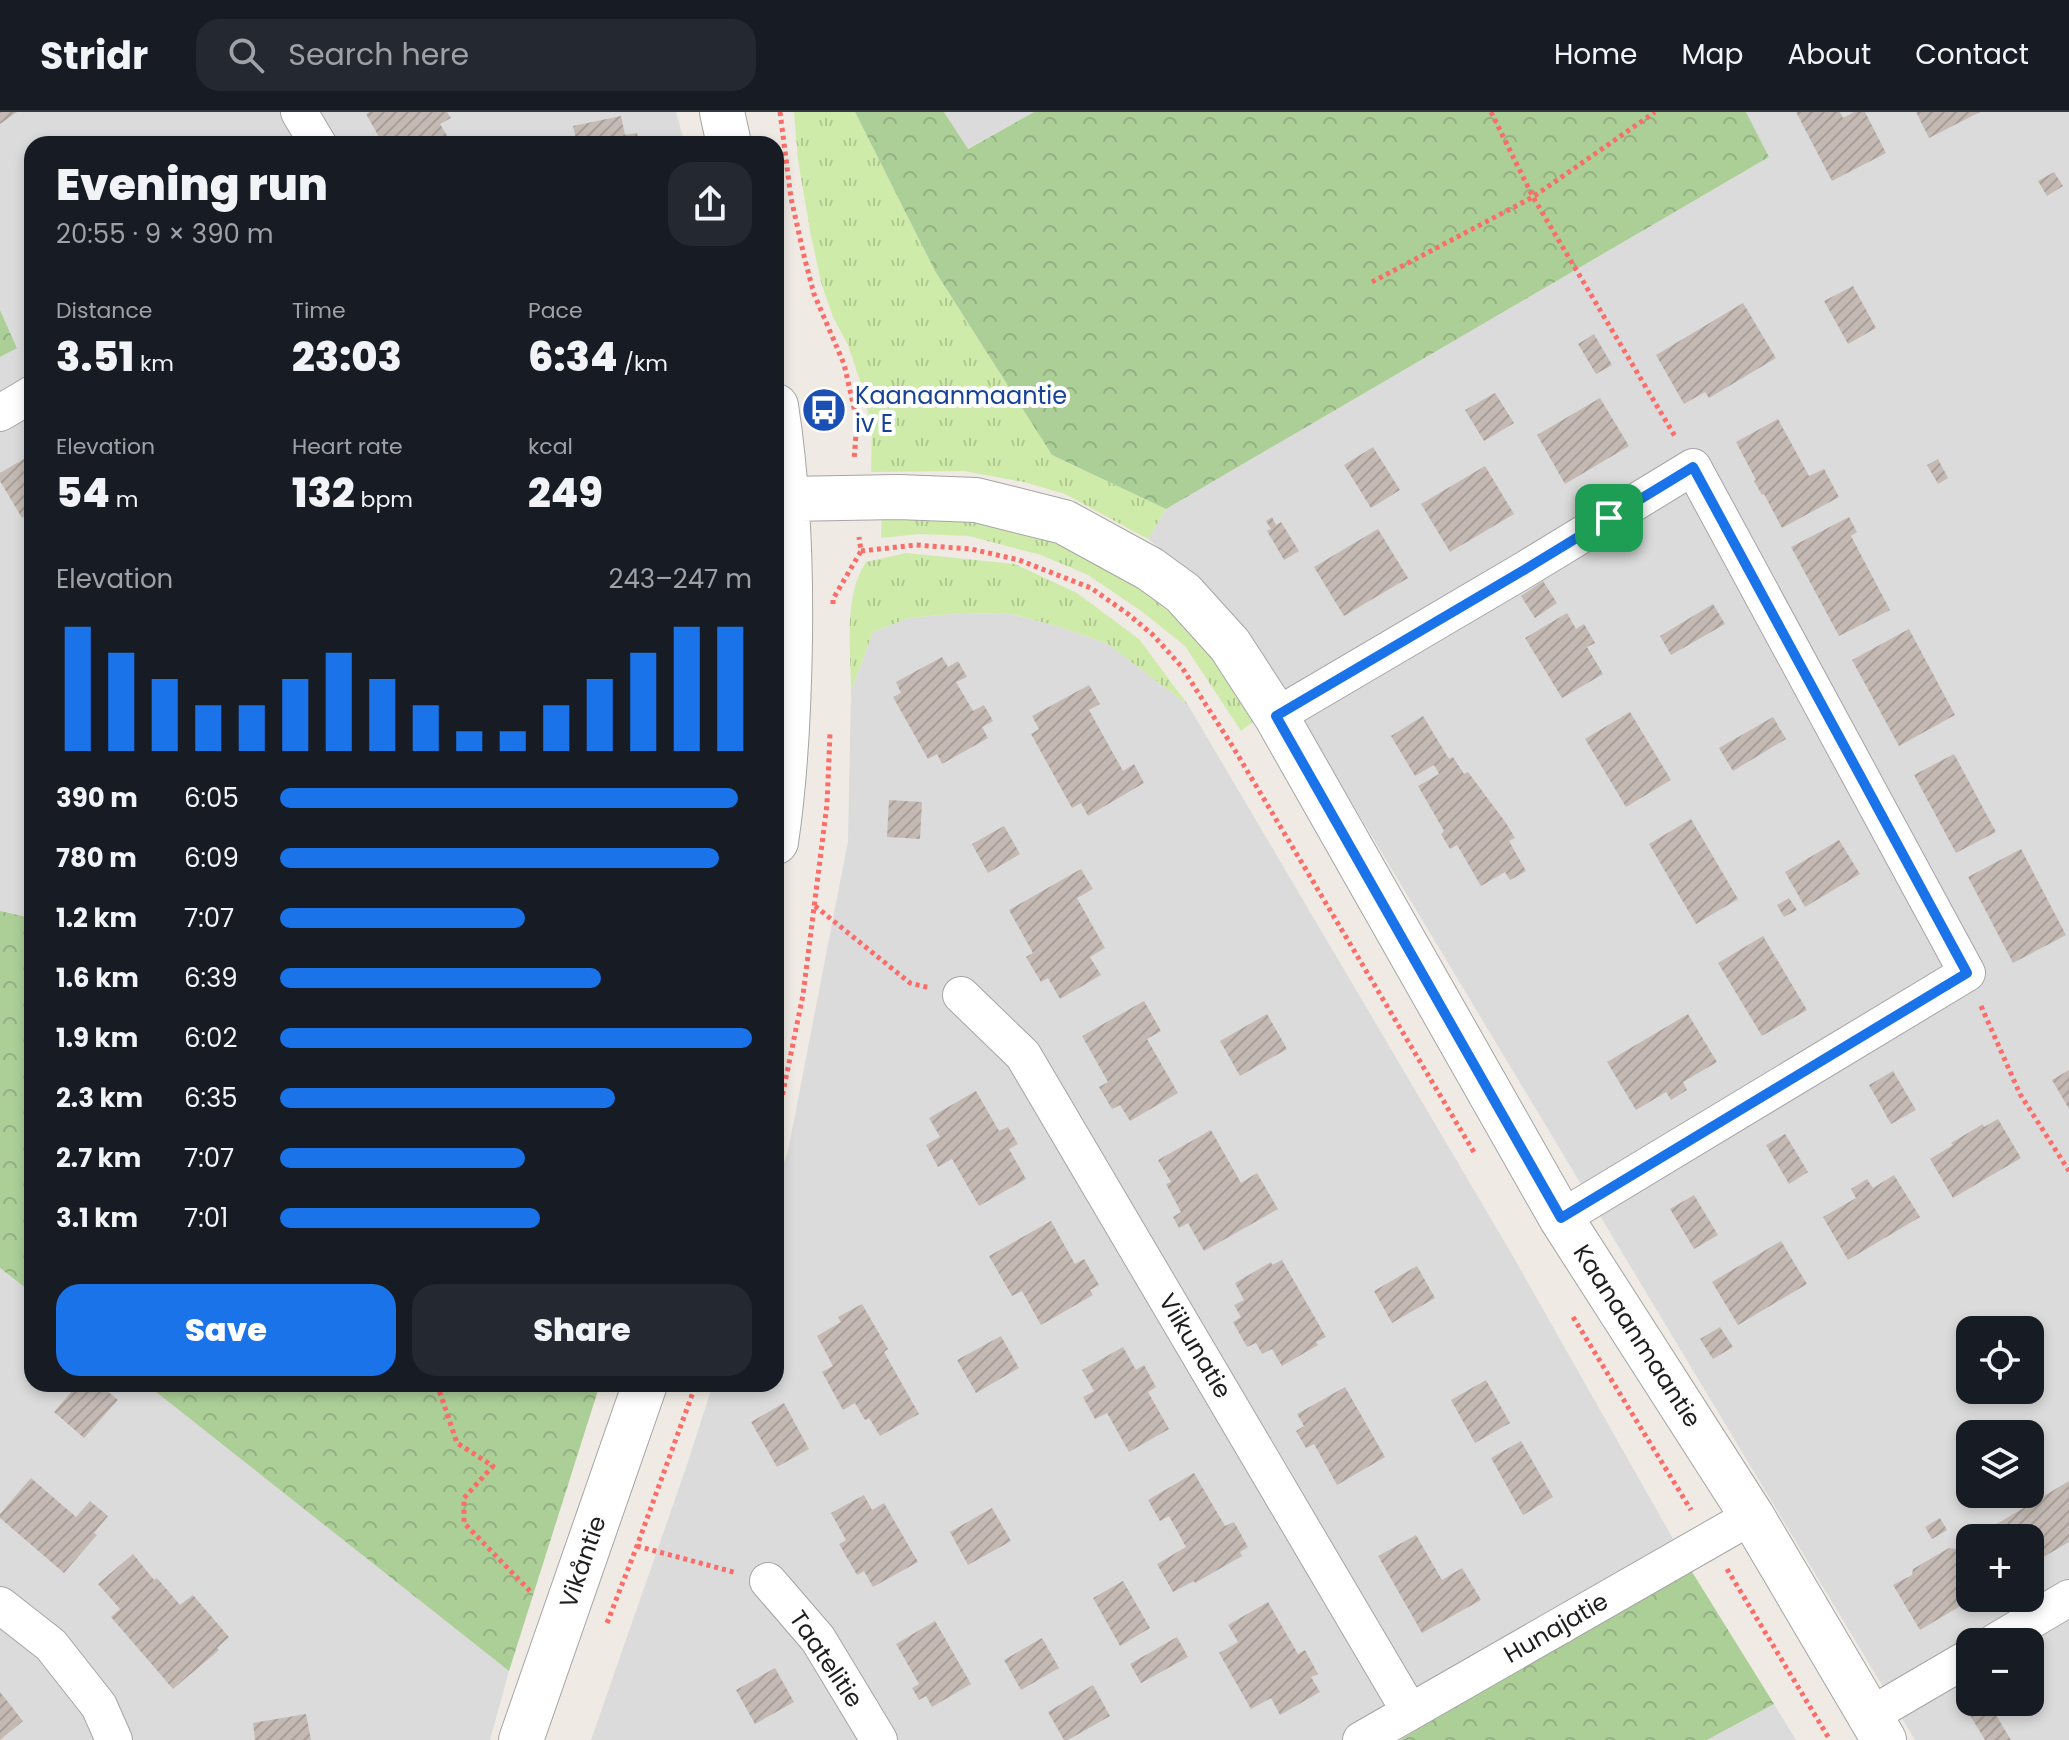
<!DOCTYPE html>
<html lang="en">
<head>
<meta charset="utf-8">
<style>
  body { margin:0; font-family:Poppins,sans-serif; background:#242831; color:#f1f3f6; height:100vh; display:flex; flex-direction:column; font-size:30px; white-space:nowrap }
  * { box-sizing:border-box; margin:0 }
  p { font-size:26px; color:#9ea1a6 }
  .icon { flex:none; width:44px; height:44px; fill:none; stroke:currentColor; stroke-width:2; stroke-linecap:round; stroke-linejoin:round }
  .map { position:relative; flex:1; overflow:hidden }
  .details { position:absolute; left:24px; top:24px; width:760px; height:1256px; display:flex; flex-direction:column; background:#171b24; border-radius:24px; box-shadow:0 4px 12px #0003 }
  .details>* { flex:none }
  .fabs { position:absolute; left:1956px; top:1204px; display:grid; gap:16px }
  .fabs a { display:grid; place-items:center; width:88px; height:88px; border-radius:16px; background:#171b24; box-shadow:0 4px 12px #0003; font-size:40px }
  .pin { position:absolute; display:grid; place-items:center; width:68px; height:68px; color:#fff; margin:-34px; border-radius:16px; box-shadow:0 4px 12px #0006 }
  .round { display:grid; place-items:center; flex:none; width:84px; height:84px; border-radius:24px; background:#242831 }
  .overview { display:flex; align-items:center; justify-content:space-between; height:136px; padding:0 32px }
  h1 { font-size:44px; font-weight:800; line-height:60px }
  .figures { display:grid; grid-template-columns:repeat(3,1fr); gap:12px; height:136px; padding:8px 32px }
  .figures div { display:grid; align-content:center }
  .figures b { font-size:40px; font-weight:800 }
  .figures small { font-size:22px; font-weight:400 }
  .figures p { font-size:22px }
  .chart { height:224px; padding:16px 32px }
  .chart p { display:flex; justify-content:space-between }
  .chart svg { width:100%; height:144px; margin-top:8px; stroke:#1a73e8; stroke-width:6 }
  .cta { display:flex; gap:16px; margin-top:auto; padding:16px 32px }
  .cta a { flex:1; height:92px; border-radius:24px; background:#1a73e8; color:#fff; font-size:32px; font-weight:800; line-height:92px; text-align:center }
  .cta a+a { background:#242831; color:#f1f3f6 }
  ul { padding:0 32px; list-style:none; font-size:26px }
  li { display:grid; grid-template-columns:128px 96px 1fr; align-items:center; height:60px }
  li i { height:20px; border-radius:10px; background:#1a73e8 }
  header { display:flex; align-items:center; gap:48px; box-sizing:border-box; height:112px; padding:0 40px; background:#171b24; border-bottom:2px solid #363941 }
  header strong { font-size:38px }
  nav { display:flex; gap:44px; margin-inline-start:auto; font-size:28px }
  .search { width:560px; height:72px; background:#242831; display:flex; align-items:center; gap:20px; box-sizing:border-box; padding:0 28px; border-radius:24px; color:#9ea1a6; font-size:30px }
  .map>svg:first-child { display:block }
  .residential { fill:#dcdbdb; fill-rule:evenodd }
  .grass { fill:url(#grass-tufts) }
  .forest { fill:url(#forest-crowns) }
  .building { fill:url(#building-hatch) }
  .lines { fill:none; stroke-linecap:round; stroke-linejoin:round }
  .minor-casing { stroke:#a5a5a5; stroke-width:38 }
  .tertiary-casing { stroke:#a5a5a5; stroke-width:46 }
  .path { stroke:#fc6c68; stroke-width:5; stroke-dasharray:4 4; stroke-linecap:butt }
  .minor { stroke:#fff; stroke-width:36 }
  .tertiary { stroke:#fff; stroke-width:44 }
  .route-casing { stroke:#fff; stroke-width:16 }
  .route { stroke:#1a73e8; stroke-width:10 }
  .labels { text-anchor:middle; stroke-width:8; stroke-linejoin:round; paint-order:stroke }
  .transit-label { font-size:24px; fill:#164399; stroke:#fff; text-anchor:start }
  .street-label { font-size:24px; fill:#1e1e1e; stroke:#fff }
</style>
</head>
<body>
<header>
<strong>Stridr</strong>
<div class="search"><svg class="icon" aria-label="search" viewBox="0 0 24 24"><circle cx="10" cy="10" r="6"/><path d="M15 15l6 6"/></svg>Search here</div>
<nav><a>Home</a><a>Map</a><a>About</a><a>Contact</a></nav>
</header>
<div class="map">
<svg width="2069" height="1628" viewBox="0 0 2069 1628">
  <defs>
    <pattern id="grass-tufts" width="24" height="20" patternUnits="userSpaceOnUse" patternTransform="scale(2)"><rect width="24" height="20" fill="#ceeba9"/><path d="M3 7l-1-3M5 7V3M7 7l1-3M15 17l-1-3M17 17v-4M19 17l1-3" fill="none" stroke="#b0c991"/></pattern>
    <pattern id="forest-crowns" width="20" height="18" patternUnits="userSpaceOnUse" patternTransform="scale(2)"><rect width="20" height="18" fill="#accf98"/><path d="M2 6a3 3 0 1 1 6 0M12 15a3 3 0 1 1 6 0" fill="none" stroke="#94b183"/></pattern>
    <pattern id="building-hatch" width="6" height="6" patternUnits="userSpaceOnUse" patternTransform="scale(2)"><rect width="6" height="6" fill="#c4bab3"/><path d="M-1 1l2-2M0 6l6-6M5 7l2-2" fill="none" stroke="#a89f9a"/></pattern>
  </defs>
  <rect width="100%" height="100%" fill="#efebe4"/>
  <path class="residential" d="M0 0H676L685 32H32V806L0 799V245L17 235 0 198Z
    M944 0H1034L967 37Z
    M1746 0H2069V1628H1915L1281 573 1204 475 1148 427 1166 397 1769 45ZM1970 1218H2030V1278H1970ZM1970 1322H2030V1382H1970ZM1970 1426H2030V1486H1970ZM1970 1530H2030V1590H1970Z
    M962 501 1010 502 1057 514 1108 532 1188 593 1510 1139 1689 1455 1400 1628H591L688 1350 713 1272H776V1076L788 1039 848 729 851 579 873 520 909 506Z
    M0 1156 32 1181V1272H146L509 1559 490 1628H0Z
    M1774 1592 1796 1628H1707Z"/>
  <path class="grass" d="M794 0H855L935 159 1052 343 1166 397 1148 427 1065 382 1024 370 964 359 871 360 872 317 861 272 848 233 833 205 821 170 811 124 798 48Z
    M923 400 1041 422 1099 449 1148 482 1198 525 1257 607 1241 619 1185 534 1140 498 1088 463 1041 443 969 424 919 422 881 426 882 401Z
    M906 441 1015 452 1077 481 1139 527 1188 593 1108 532 1057 514 1011 502 962 501 909 506 873 520 851 579C851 537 843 486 866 450Z"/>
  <path class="forest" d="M855 0H944L968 37 1034 0H1746L1769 45 1166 397 1052 343 935 159Z
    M0 198 17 236 0 245Z
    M0 799 32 806V1181L0 1156Z
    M146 1272H600L509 1559Z
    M1689 1455 1774 1592 1707 1628H1400Z"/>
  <path class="building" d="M0 0H17L0 12Z
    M369 0H447L451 6 440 12 452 32H383L366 2Z
    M1796 0H1840L1843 6 1854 0H1865L1886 41 1832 69Z
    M1916 0H1980L1929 26Z
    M621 4 625 23 637 21 639 32H577L573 14Z
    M2054 60 2063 74 2047 84 2038 69Z
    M1853 174 1876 216 1848 232 1824 189Z
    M1743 191 1776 246 1709 286 1705 280 1684 292 1656 243Z
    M1594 222 1612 253 1596 262 1578 232Z
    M1495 281 1514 311 1484 329 1465 298Z
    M1600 286 1629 334 1565 372 1537 323Z
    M1778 307 1809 364 1824 357 1839 385 1782 416 1764 382 1762 383 1754 369 1756 368 1736 330Z
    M1373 335 1400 378 1371 396 1344 353Z
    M32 342V400L22 406 0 369V361Z
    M1938 347 1948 366 1938 372 1927 353Z
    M1485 354 1514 402 1450 440 1421 392Z
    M1272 405 1276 413 1281 410 1299 439 1284 448 1267 419 1271 417 1266 409Z
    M1849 405 1857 420 1851 424 1890 498 1839 524 1791 435Z
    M1378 417 1408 466 1344 504 1314 455Z
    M1543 469 1557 491 1535 506 1521 484Z
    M1713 492 1725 512 1671 543 1660 524Z
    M1567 501 1576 517 1584 512 1595 531 1587 535 1603 562 1562 586 1525 526Z
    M1909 517 1955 603 1899 634 1852 548Z
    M942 545 948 555 958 549 967 565 956 570 973 599 984 593 993 609 982 615 988 626 942 652 937 642 928 647 893 585 901 581 896 570Z
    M1089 573 1100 592 1089 598 1123 659 1134 652 1144 671 1088 704 1081 691 1072 696 1031 622 1039 617 1032 604Z
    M1630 600 1671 668 1626 695 1585 627Z
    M1423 604 1449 647 1453 645 1464 662 1468 660 1506 711 1515 726 1509 729 1526 759 1510 768 1505 760 1481 774 1457 733 1450 737 1441 722 1444 719 1418 674 1439 662 1434 653 1415 664 1391 624Z
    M1773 605 1786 627 1733 659 1719 636Z
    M1954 642 1996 720 1956 741 1914 663Z
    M889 688 922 690 920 727 887 725Z
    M1691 707 1738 787 1696 812 1649 732Z
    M1004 714 1020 742 988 761 972 732Z
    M1839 728 1860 762 1805 795 1785 760Z
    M2021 737 2066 823 2013 851 1968 765Z
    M1081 757 1093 777 1077 786 1105 836 1090 845 1101 863 1060 887 1048 866 1041 870 1026 845 1033 841 1009 798Z
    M1789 786 1797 798 1784 805 1777 793Z
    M1763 824 1807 898 1762 924 1718 851Z
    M1144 889 1161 919 1147 927 1178 981 1130 1009 1120 993 1112 997 1099 975 1108 970 1082 924Z
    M1267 902 1287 937 1240 964 1220 929Z
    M1688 902 1717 950 1683 970 1687 978 1671 988 1666 980 1636 998 1607 950Z
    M2069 958V997L2052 968Z
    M1893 959 1916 998 1891 1012 1869 973Z
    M976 979 999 1019 1008 1015 1018 1032 1009 1037 1026 1067 979 1094 952 1047 938 1055 926 1033 940 1025 929 1006Z
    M1998 1007 2021 1046 1953 1086 1930 1047 1953 1033 1951 1031 1983 1012 1984 1015Z
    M1211 1018 1241 1071 1257 1061 1278 1097 1204 1139 1188 1111 1179 1116 1173 1105 1181 1100 1166 1072 1171 1070 1158 1048Z
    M1785 1022 1808 1060 1789 1072 1766 1033Z
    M1894 1063 1920 1105 1848 1148 1823 1105 1856 1086 1851 1077 1867 1067 1873 1076Z
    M1694 1083 1718 1123 1694 1137 1670 1097Z
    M1051 1109 1075 1152 1084 1147 1099 1173 1090 1178 1093 1183 1041 1213 1022 1179 1012 1184 989 1144Z
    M1781 1129 1807 1172 1738 1213 1712 1170Z
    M1282 1148 1326 1225 1316 1230 1318 1233 1282 1254 1272 1237 1262 1242 1256 1231 1247 1235 1233 1210 1241 1205 1234 1193 1244 1188 1235 1171 1271 1150 1272 1153Z
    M1417 1154 1435 1186 1392 1211 1374 1179Z
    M862 1192 888 1237 884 1240 919 1302 880 1324 869 1306 865 1308 855 1291 843 1298 822 1260 833 1254 817 1224 841 1210 838 1205Z
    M1720 1215 1733 1235 1713 1247 1700 1227Z
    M1001 1224 1019 1256 976 1281 957 1248Z
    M1123 1235 1136 1258 1144 1253 1156 1275 1148 1280 1169 1317 1129 1340 1107 1301 1095 1307 1083 1285 1094 1279 1082 1258Z
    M1486 1268 1510 1311 1475 1331 1451 1288Z
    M78 1272H99L118 1288 84 1326 54 1300Z
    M1345 1275 1385 1345 1337 1373 1314 1332 1306 1336 1296 1319 1304 1314 1297 1302Z
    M784 1291 809 1337 777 1355 751 1310Z
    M1521 1329 1553 1385 1523 1403 1491 1346Z
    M1194 1361 1225 1414 1234 1410 1248 1435 1240 1440 1242 1444 1195 1471 1194 1469 1173 1480 1157 1452 1186 1435 1169 1404 1160 1409 1148 1388Z
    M31 1366 76 1405 90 1389 108 1404 94 1421 97 1423 64 1461 0 1406V1402Z
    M2069 1369V1430L2030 1453V1426H1996L1990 1416Z
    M864 1383 872 1398 884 1391 918 1450 873 1475 864 1459 857 1463 839 1432 846 1428 831 1401Z
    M992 1396 1011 1429 968 1453 950 1420Z
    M1940 1406 1947 1418 1932 1427 1925 1415Z
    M1416 1423 1442 1468 1462 1456 1481 1488 1422 1521 1378 1444Z
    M1970 1428V1486H1974L1920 1518 1893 1473 1912 1463 1913 1457 1949 1436 1955 1437Z
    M133 1442 154 1468 157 1466 180 1493 193 1483 229 1525 217 1536 219 1538 173 1577 111 1505 120 1497 98 1472Z
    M1123 1469 1150 1516 1120 1534 1093 1486Z
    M1268 1490 1298 1542 1305 1538 1318 1562 1311 1565 1320 1580 1280 1603 1271 1586 1251 1597 1219 1541 1238 1530 1228 1513Z
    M935 1509 971 1572 932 1595 926 1584 919 1588 912 1576 919 1572 896 1532Z
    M1177 1525 1188 1545 1141 1571 1130 1552Z
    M1042 1526 1059 1556 1021 1578 1004 1548Z
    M775 1556 794 1590 755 1612 736 1578Z
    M1093 1573 1110 1604 1068 1628H1064L1048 1600Z
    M0 1580 23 1609 0 1628Z
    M1986 1590H1988L2011 1628H1985L1968 1600Z
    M306 1602 311 1628H255L253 1611Z"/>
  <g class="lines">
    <g class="minor-casing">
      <path id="minor" d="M299 0 318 32
        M0 301 32 282
        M1276 604 1524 458 1693 355 1967 861 1561 1106
        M961 883 1023 943 1410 1600
        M768 1469 818 1527 879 1628
        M0 1493 51 1533 99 1594 114 1628
        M1995 1530 2069 1486
        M1869 1604 1970 1545
        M1361 1628 1752 1404"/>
    </g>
    <g class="tertiary-casing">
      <path id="tertiary" d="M722 0 729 32
        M776 294C788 371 791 450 790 527 789 595 786 663 776 730
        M787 387 898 385 976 388 1064 410 1150 457 1183 481 1230 533 1276 604 1561 1106 1752 1404 1884 1628
        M521 1628 645 1272"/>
    </g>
    <path class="path" d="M780 0 791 86 804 144 814 182 844 252 857 309 854 348
      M1491 0 1533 85 1676 326
      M1372 170 1533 85 1655 0
      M861 439 916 433 971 437 1019 448 1091 476 1128 502 1153 523 1181 554 1233 635 1475 1042
      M833 492V487L861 439 859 425
      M815 794 910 871 930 876
      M1981 894 2020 982 2069 1059
      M776 1014 803 883 827 692 830 622
      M1573 1205 1691 1398
      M437 1272 457 1331 493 1354 464 1386V1411L530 1479
      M637 1434 737 1461
      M1727 1457 1830 1628
      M607 1511 637 1434 696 1272"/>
    <use href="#minor" class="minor"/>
    <use href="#tertiary" class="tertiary"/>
  </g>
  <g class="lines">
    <g class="route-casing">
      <path id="route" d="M1693 355 1967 861 1561 1106 1276 604 1524 458Z"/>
    </g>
    <use href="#route" class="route"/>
  </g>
  <defs>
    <g id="bus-disc" transform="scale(2.3)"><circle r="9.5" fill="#1a4fb4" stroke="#fff"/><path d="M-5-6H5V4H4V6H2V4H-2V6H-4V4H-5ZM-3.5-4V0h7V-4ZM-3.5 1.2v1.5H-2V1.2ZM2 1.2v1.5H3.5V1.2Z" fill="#fff"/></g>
  </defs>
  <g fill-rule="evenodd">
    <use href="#bus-disc" x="824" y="298"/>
  </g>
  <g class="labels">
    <g class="transit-label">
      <text x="855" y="292">Kaanaanmaantie<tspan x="855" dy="28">iv E</tspan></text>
    </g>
    <g class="street-label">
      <text transform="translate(1637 1224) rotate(57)" y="8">Kaanaanmaantie</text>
      <text transform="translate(1195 1234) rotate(59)" y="8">Viikunatie</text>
      <text transform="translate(583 1450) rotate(-71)" y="8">Vikåntie</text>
      <text transform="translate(1556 1516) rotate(-30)" y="8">Hunajatie</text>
      <text transform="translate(826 1547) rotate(56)" y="8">Taatelitie</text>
    </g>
  </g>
</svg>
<div class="fabs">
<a><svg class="icon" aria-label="locate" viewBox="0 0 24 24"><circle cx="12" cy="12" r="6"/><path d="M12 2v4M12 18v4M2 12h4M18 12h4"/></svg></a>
<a><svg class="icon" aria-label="layers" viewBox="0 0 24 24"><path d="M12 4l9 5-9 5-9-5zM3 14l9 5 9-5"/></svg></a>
<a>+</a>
<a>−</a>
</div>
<div class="pin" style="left:1609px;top:406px;background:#1e9e55"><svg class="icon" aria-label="arrive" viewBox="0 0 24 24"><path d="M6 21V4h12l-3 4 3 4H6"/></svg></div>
<section class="details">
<div class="overview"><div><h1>Evening run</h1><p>20:55 · 9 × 390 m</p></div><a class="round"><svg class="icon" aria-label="share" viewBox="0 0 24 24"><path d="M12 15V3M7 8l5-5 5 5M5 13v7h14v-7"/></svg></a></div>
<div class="figures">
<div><p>Distance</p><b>3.51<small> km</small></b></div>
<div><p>Time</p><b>23:03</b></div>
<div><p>Pace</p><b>6:34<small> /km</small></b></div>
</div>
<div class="figures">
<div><p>Elevation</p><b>54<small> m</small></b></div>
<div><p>Heart rate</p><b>132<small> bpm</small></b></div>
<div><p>kcal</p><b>249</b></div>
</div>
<div class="chart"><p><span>Elevation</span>243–247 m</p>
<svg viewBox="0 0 160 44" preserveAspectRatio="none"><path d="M5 44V6M15 44V14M25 44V22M35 44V30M45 44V30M55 44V22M65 44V14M75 44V22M85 44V30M95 44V38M105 44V38M115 44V30M125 44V22M135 44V14M145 44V6M155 44V6"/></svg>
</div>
<ul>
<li><b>390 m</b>6:05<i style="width:97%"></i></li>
<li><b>780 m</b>6:09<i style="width:93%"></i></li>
<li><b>1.2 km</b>7:07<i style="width:52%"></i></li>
<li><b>1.6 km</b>6:39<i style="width:68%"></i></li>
<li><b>1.9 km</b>6:02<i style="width:100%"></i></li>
<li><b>2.3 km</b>6:35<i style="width:71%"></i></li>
<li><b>2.7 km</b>7:07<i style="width:52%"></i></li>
<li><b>3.1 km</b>7:01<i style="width:55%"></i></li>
</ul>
<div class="cta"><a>Save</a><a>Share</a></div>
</section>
</div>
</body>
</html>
